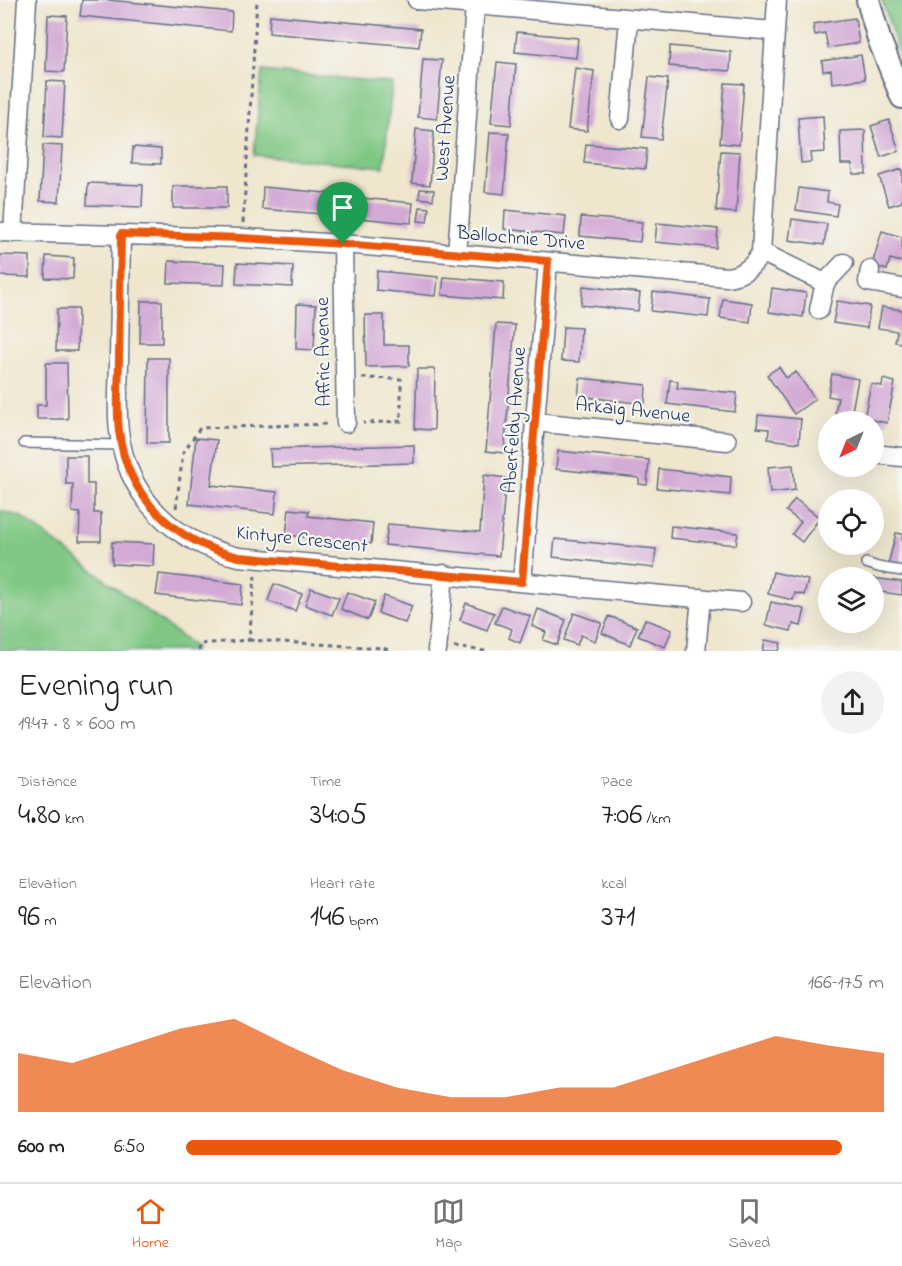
<!DOCTYPE html>
<html lang="en">
<head>
<meta charset="utf-8">
<style>
  body { margin:0; font-family:"Indie Flower",sans-serif; background:#f2f2f2; color:#202124; height:100vh; display:flex; flex-direction:column; font-size:22px; white-space:nowrap }
  * { box-sizing:border-box; margin:0 }
  p { font-size:20px; color:#757577 }
  .icon { flex:none; width:33px; height:33px; fill:none; stroke:currentColor; stroke-width:2; stroke-linecap:round; stroke-linejoin:round }
  .map { position:relative; height:651px; overflow:hidden }
  .side { display:flex; flex-direction:column; background:#fff; flex:1 }
  .side>* { flex:none }
  .needle { width:39px; rotate:223deg }
  .controls { position:absolute; left:818px; top:411px; display:grid; gap:12px }
  .controls a { display:grid; place-items:center; width:66px; height:66px; border-radius:50%; background:#fff; box-shadow:0 6px 24px #0002; font-size:30px }
  .pin { position:absolute; display:grid; place-items:center; width:51px; height:51px; color:#fff; margin:-62px -26px; border-radius:50% 50% 50% 0; rotate:-45deg; box-shadow:0 0 6px #0007 }
  .pin .icon { rotate:45deg }
  .round { display:grid; place-items:center; flex:none; width:63px; height:63px; border-radius:32px; background:#f2f2f2 }
  .summary { display:flex; align-items:center; justify-content:space-between; height:102px; padding:0 18px }
  h1 { font-size:33px; font-weight:600; line-height:45px }
  .figures { display:grid; grid-template-columns:repeat(3,1fr); gap:9px; height:102px; padding:6px 18px }
  .figures div { display:grid; align-content:center }
  .figures b { font-size:30px; font-weight:600 }
  .figures small { font-size:16px; font-weight:400 }
  .figures p { font-size:16px }
  .chart { height:168px; padding:12px 18px }
  .chart p { display:flex; justify-content:space-between }
  .chart svg { width:100%; height:108px; margin-top:6px; fill:#ea580c; opacity:.7 }
  ul { padding:0 18px; list-style:none; font-size:20px }
  li { display:grid; grid-template-columns:96px 72px 1fr; align-items:center; height:45px }
  li i { height:15px; border-radius:8px; background:#ea580c }
  .menu { display:flex; justify-content:space-around; align-items:center; height:84px; border-top:2px solid #e0e0e0; background:#fff; font-size:16px; color:#757577 }
  .menu a { display:grid; justify-items:center; gap:3px }
  .menu .active { color:#ea580c }
  .map>svg:first-child { display:block }
  .green { fill:#7fc783; stroke:#4d7b70; stroke-width:1.5 }
  .building { fill:#d3aad6 }
  .lines { fill:none; stroke-linecap:round; stroke-linejoin:round }
  .service-casing { stroke:#656f85; stroke-width:12 }
  .minor-casing { stroke:#656f85; stroke-width:21 }
  .tertiary-casing { stroke:#656f85; stroke-width:26 }
  .path { stroke:#656f85; stroke-width:3; stroke-dasharray:4.5 4.5; stroke-linecap:butt }
  .service { stroke:#fff; stroke-width:9 }
  .minor { stroke:#fff; stroke-width:18 }
  .tertiary { stroke:#fff; stroke-width:22 }
  .route-casing { stroke:#fff; stroke-width:12 }
  .route { stroke:#ea580c; stroke-width:8 }
  .labels { text-anchor:middle; stroke-width:4.5; stroke-linejoin:round; paint-order:stroke }
  .street-label { font-size:20px; fill:#1b2f5e; stroke:#f6f6f2 }
</style>
</head>
<body>
<div class="map">
<svg width="902" height="651" viewBox="0 0 902 651">
  <rect width="100%" height="100%" fill="#f6f6f2"/>
  <filter id="ink" filterUnits="userSpaceOnUse"><feTurbulence type="fractalNoise" baseFrequency=".0167" numOctaves="2"/><feDisplacementMap in="SourceGraphic" scale="12" xChannelSelector="R" yChannelSelector="G"/><feConvolveMatrix kernelMatrix="1 2 1 2 8 2 1 2 1" color-interpolation-filters="sRGB"/></filter>
  <filter id="wash" filterUnits="userSpaceOnUse"><feTurbulence type="fractalNoise" baseFrequency=".008" numOctaves="4" result="noise"/><feDisplacementMap in="SourceGraphic" scale="24" xChannelSelector="R" yChannelSelector="G"/><feGaussianBlur stdDeviation="1.35" result="paint"/><feColorMatrix in="noise" values="0 0 0 0 0 0 0 0 0 0 0 0 0 0 0 0 0 1.4 0 .05"/><feComposite in="paint" operator="in"/></filter>
  <g filter="url(#wash)">
    <rect width="100%" height="100%" fill="#efe6cd"/>
    <path class="green" d="M882 0H902V64Z
      M262 71 392 83 384 167 254 155Z
      M0 511 20 516 195 647V651H0Z"/>
    <g id="blocks">
      <path class="building" d="M82 0H108L232 12 231 31 80 16Z
        M48 15 67 16 64 72 46 71Z
        M270 15 421 29 419 47 269 33Z
        M855 18 859 43 828 48 825 33 815 35 813 24Z
        M517 32 578 38 576 58 515 52Z
        M670 46 731 52 730 71 669 66Z
        M861 55 865 79 832 83 831 70 823 71 822 61Z
        M423 59 442 60 437 119 418 117Z
        M497 62 516 64 511 125 491 123Z
        M575 68 594 71 587 131 568 129Z
        M649 77 668 79 661 139 642 137Z
        M47 81 65 82 62 138 44 137Z
        M725 83 744 84 739 145 720 143Z
        M823 116 825 152 810 153 811 162 801 163 798 118Z
        M889 120 899 151 881 157 871 126Z
        M416 129 434 131 430 185 412 183Z
        M865 130 866 174H853L852 164H841L840 131Z
        M490 132 509 133 504 194 485 192Z
        M586 144 647 149 645 169 584 163Z
        M43 145 62 146 59 202 40 201Z
        M133 147 161 149V164L132 163Z
        M721 151 740 152 736 213 716 211Z
        M902 169V202L889 206 879 176Z
        M88 183 143 185 142 207 87 205Z
        M173 186H227V208H173Z
        M263 187 347 195 345 216 262 209Z
        M799 188 828 192 827 202 838 204 836 216 796 210Z
        M420 189 434 190 433 200 419 198Z
        M361 198 413 203 411 223 359 218Z
        M420 207 429 208 427 222 418 221Z
        M505 210 566 216 564 235 504 229Z
        M581 217 642 222 640 242 580 236Z
        M792 219 827 224 824 245 789 240Z
        M657 223 718 229 716 248 655 242Z
        M882 231 902 237V262L890 259 887 270 872 265Z
        M0 255 30 256V277L0 276Z
        M46 256 74 258 73 279 45 278Z
        M169 261 225 264 224 285 168 283Z
        M237 263 293 266 292 287 236 284Z
        M377 271 438 277 436 296 376 290Z
        M444 277 504 282 503 300 442 295Z
        M583 286 640 293 638 311 581 305Z
        M772 288 806 293 803 317 769 312Z
        M653 292 710 299 708 317 651 311Z
        M723 299 752 303 750 322 720 318Z
        M141 301H162V343H140Z
        M837 301 870 306 867 328 833 323Z
        M297 304 316 305 314 350 296 349Z
        M882 307 902 310V343L895 342 897 331 878 328Z
        M57 309H78L77 351H56Z
        M365 315H384V345H409V366L366 367Z
        M496 324 515 325 504 453 486 451Z
        M563 327 581 328 579 362 561 361Z
        M148 358H169V443H147Z
        M46 363H67L68 419H37V405H46Z
        M779 367 786 378 796 372 815 399 794 414 767 375Z
        M417 369H435L434 430 415 429Z
        M832 374 858 379 851 416 835 413 838 398 828 396Z
        M580 378 646 385 645 404 578 396Z
        M883 379 895 382 887 423 864 418 871 384 882 386Z
        M670 380 678 381 677 388 737 393 735 412 667 404Z
        M758 415 801 419 799 443 768 439 769 429 757 428Z
        M196 438 217 440 211 485 277 492 275 514 189 504Z
        M414 445V463L271 467 270 449Z
        M558 451 649 460 647 485 639 484V478L556 469Z
        M66 456H87V484H94V513H101V541H79L80 513 72 512 73 484H66Z
        M793 465 795 490 770 493 768 467Z
        M659 469 731 477 730 495 657 488Z
        M484 475 506 478 499 556 385 545 388 524 480 532Z
        M795 499 820 518 802 542 792 534 801 522 786 511Z
        M289 509 309 511 308 516 373 523 371 544 286 535Z
        M671 526 738 533 736 545 670 538Z
        M896 533 902 534V568L888 565Z
        M555 539 656 549 654 568 553 557Z
        M112 542 154 544 153 566 112 564Z
        M773 572 808 580 804 595 795 593 793 600 768 594Z
        M159 574 243 584 241 605 156 595Z
        M873 578 902 582V595L873 591Z
        M274 584 302 594 295 611 268 601Z
        M311 588 339 598 332 615 305 605Z
        M347 592 375 602 368 620 341 609Z
        M384 596 412 606 405 623 378 613Z
        M771 602 805 609 801 626 793 624 791 631 766 625Z
        M466 603 494 613 487 630 460 620Z
        M502 606 530 616 520 643 509 638 512 629 495 623Z
        M538 609 566 620 557 645 543 640 546 632 532 626Z
        M574 613 602 623 595 641 581 635 577 645 564 640Z
        M609 616 637 627 630 645 602 633Z
        M645 619 672 630 665 647 638 636Z
        M765 640 781 643 779 651H763Z"/>
    </g>
  </g>
  <g filter="url(#ink)">
    <use href="#blocks" fill-opacity="0" stroke="#656f85" stroke-width="1.5"/>
    <g class="lines">
      <g class="service-casing">
        <path id="service" d="M24 443 121 445
          M866 563 878 567 902 571"/>
      </g>
      <g class="minor-casing">
        <path id="minor" d="M417 0 774 31
          M620 119 629 19
          M0 232 242 238 343 244 727 277C743 275 754 267 761 252L777 0
          M13 233 27 0
          M121 235C120 276 120 317 119 358 119 382 116 407 119 431 127 498 175 543 239 557L741 602
          M343 244 346 423
          M761 252 825 283
          M457 254 475 5
          M870 270 868 282 902 288
          M819 310 825 283 844 263
          M535 422 727 441
          M873 454 902 457
          M522 582 548 262
          M437 651 444 574
          M696 651 701 598"/>
      </g>
      <g class="tertiary-casing">
        <path id="tertiary" d="M868 0 879 39 902 97"/>
      </g>
      <path class="path" d="M243 223 257 0
        M362 378 401 379V421L363 423
        M176 508 183 453 200 428 329 424
        M249 640 383 648 391 651
        M454 647 485 651
        M199 651 200 644 249 640 255 576"/>
      <use href="#service" class="service"/>
      <use href="#minor" class="minor"/>
      <use href="#tertiary" class="tertiary"/>
    </g>
  </g>
  <g class="lines" filter="url(#ink)">
    <g class="route-casing">
      <path id="route" d="M121 234 242 238 343 244 548 261 522 582 239 557C175 542 127 498 119 431 116 407 119 382 119 358 120 317 120 276 121 234Z"/>
    </g>
    <use href="#route" class="route"/>
  </g>
  <g class="labels">
    <g class="street-label">
      <text transform="translate(444 128) rotate(-86)" y="7">West Avenue</text>
      <text transform="translate(521 237) rotate(5)" y="7">Ballochnie Drive</text>
      <text transform="translate(322 352) rotate(-91)" y="7">Affric Avenue</text>
      <text transform="translate(633 409) rotate(6)" y="7">Arkaig Avenue</text>
      <text transform="translate(513 420) rotate(-86)" y="7">Aberfeldy Avenue</text>
      <text transform="translate(302 538) rotate(6)" y="7">Kintyre Crescent</text>
    </g>
  </g>
</svg>
<div class="controls">
<a><svg class="needle" viewBox="-14 -14 28 28"><path d="M0-13l5 13h-10z" fill="#e53935"/><path d="M0 13l5-13h-10z" fill="#757577"/></svg></a>
<a><svg class="icon" aria-label="locate" viewBox="0 0 24 24"><circle cx="12" cy="12" r="6"/><path d="M12 2v4M12 18v4M2 12h4M18 12h4"/></svg></a>
<a><svg class="icon" aria-label="layers" viewBox="0 0 24 24"><path d="M12 4l9 5-9 5-9-5zM3 14l9 5 9-5"/></svg></a>
</div>
<div class="pin" style="left:343px;top:244px;background:#1e9e55"><svg class="icon" aria-label="arrive" viewBox="0 0 24 24"><path d="M6 21V4h12l-3 4 3 4H6"/></svg></div>
</div>
<section class="side">
<div class="summary"><div><h1>Evening run</h1><p>19:47 · 8 × 600 m</p></div><a class="round"><svg class="icon" aria-label="share" viewBox="0 0 24 24"><path d="M12 15V3M7 8l5-5 5 5M5 13v7h14v-7"/></svg></a></div>
<div class="figures">
<div><p>Distance</p><b>4.80<small> km</small></b></div>
<div><p>Time</p><b>34:05</b></div>
<div><p>Pace</p><b>7:06<small> /km</small></b></div>
</div>
<div class="figures">
<div><p>Elevation</p><b>96<small> m</small></b></div>
<div><p>Heart rate</p><b>146<small> bpm</small></b></div>
<div><p>kcal</p><b>371</b></div>
</div>
<div class="chart"><p><span>Elevation</span>166–175 m</p>
<svg viewBox="0 0 160 44" preserveAspectRatio="none"><path d="M0 44V20L10 24L20 17L30 10L40 6L50 17L60 27L70 34L80 38L90 38L100 34L110 34L120 27L130 20L140 13L150 17L160 20V44z"/></svg>
</div>
<ul>
<li><b>600 m</b>6:50<i style="width:94%"></i></li>
</ul>
</section>
<nav class="menu">
<a class="active"><svg class="icon" aria-label="home" viewBox="0 0 24 24"><path d="M3 11l9-7 9 7M6 9v11h12V9"/></svg>Home</a>
<a><svg class="icon" aria-label="map" viewBox="0 0 24 24"><path d="M3 6l6-2 6 2 6-2v14l-6 2-6-2-6 2zM9 4v14M15 6v14"/></svg>Map</a>
<a><svg class="icon" aria-label="saved" viewBox="0 0 24 24"><path d="M7 4h10v16l-5-4-5 4z"/></svg>Saved</a>
</nav>
</body>
</html>
